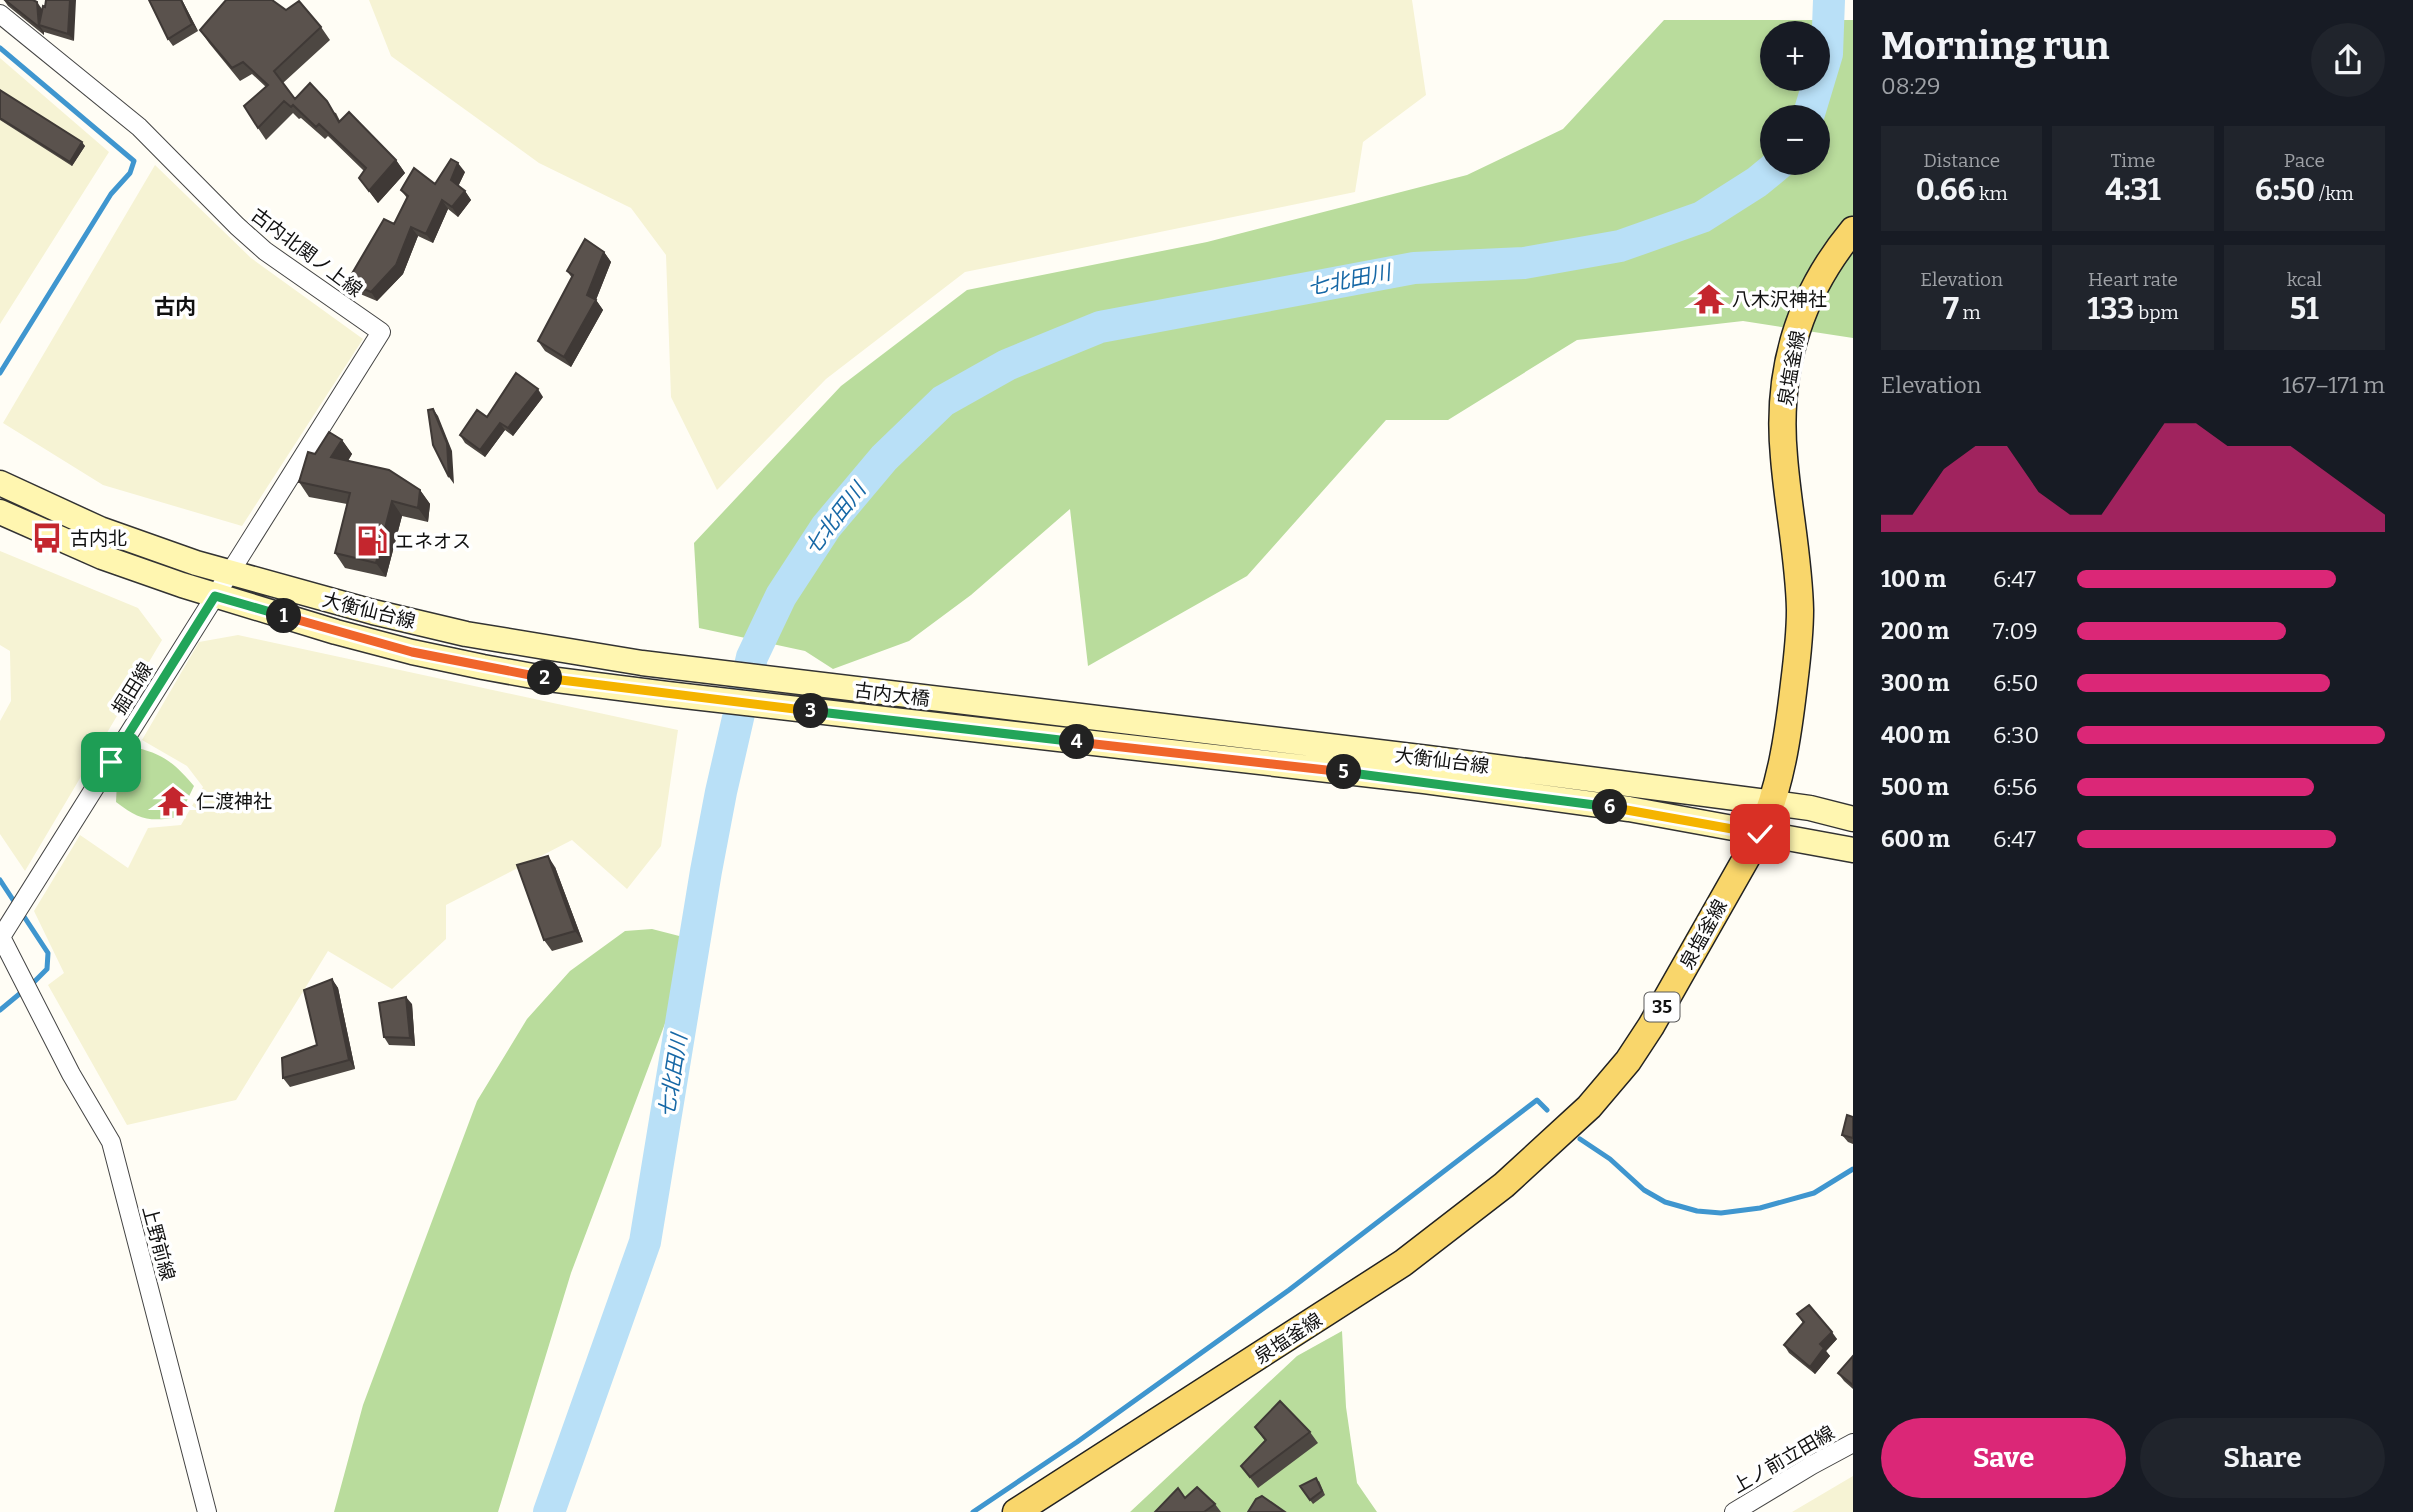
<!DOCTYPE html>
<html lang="en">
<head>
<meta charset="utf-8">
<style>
  body { margin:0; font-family:Bitter,"Noto Sans JP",serif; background:#20242c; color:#f1f3f6; height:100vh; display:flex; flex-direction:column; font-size:26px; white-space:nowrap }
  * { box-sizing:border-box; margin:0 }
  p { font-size:23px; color:#9ea1a6 }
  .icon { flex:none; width:38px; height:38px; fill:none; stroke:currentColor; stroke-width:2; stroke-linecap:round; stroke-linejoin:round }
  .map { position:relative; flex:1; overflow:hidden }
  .side { display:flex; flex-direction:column; background:#171b24; width:560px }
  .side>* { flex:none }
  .buttons { position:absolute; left:1760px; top:21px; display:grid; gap:14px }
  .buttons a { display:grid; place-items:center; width:70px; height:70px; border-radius:50%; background:#171b24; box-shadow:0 4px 10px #0003; font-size:35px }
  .pin { position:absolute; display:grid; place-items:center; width:60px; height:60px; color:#fff; margin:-30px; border-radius:14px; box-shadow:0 4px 10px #0006 }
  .km { position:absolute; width:35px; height:35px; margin:-18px; border-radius:50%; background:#222; color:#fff; font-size:19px; line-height:35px; text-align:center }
  .round { display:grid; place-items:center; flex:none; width:74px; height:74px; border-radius:37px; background:#20242c }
  .overview { display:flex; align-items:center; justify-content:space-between; height:119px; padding:0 28px }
  h1 { font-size:38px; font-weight:700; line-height:52px }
  .figures { display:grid; grid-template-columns:repeat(3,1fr); gap:10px; height:119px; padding:7px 28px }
  .figures div { display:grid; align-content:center; border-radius:0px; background:#20242c; text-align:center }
  .figures b { font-size:30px; font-weight:700 }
  .figures small { font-size:19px; font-weight:400 }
  .figures p { font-size:19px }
  .chart { height:196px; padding:14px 28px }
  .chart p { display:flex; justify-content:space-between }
  .chart svg { width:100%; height:126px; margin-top:7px; fill:#db2777; opacity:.7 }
  .primary-button { display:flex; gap:14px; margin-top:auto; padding:14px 28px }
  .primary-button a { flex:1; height:80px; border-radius:42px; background:#db2777; color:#fff; font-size:28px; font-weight:700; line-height:80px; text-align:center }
  .primary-button a+a { background:#20242c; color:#f1f3f6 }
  ul { padding:0 28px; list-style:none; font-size:23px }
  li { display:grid; grid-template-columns:112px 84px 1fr; align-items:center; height:52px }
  li i { height:18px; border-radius:9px; background:#db2777 }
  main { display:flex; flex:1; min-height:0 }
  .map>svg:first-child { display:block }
  .farmland { fill:#f6f3d4 }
  .forest { fill:#b9dc9c; fill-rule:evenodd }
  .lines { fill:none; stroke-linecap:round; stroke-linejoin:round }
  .stream { stroke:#3f96cf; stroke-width:5 }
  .river { stroke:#b9e0f7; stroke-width:32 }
  .street-casing { stroke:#444; stroke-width:20 }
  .secondary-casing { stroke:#333; stroke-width:27 }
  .primary-casing { stroke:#222; stroke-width:29 }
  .street { stroke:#fff; stroke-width:18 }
  .secondary { stroke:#fff6b0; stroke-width:24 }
  .primary { stroke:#f9d66b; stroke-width:26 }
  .wall { fill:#4d4742 }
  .shaded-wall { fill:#3f3936 }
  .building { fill:#5a524d; stroke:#3f3936; stroke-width:2 }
  .split-1-casing { stroke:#fff; stroke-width:14 }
  .split-2-casing { stroke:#fff; stroke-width:14 }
  .split-3-casing { stroke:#fff; stroke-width:14 }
  .split-4-casing { stroke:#fff; stroke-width:14 }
  .split-5-casing { stroke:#fff; stroke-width:14 }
  .split-6-casing { stroke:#fff; stroke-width:14 }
  .split-7-casing { stroke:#fff; stroke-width:14 }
  .split-1 { stroke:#22a559; stroke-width:9 }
  .split-2 { stroke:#f0652b; stroke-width:9 }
  .split-3 { stroke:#f5b400; stroke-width:9 }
  .split-4 { stroke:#22a559; stroke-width:9 }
  .split-5 { stroke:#f0652b; stroke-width:9 }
  .split-6 { stroke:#22a559; stroke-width:9 }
  .split-7 { stroke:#f5b400; stroke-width:9 }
  .labels { text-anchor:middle; stroke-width:7; stroke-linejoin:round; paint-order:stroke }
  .shield { fill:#fff; stroke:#585858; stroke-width:2 }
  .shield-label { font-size:18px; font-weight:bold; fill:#111 }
  .street-label { font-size:19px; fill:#111; stroke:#fff }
  .poi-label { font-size:19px; fill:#111; stroke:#fff; text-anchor:start }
  .water-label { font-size:21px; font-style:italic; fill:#1768a6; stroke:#fff }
  .neighbourhood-label { font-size:21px; font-weight:bold; fill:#111; stroke:#fff }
</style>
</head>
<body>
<main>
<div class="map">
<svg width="1853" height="1512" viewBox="0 0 1853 1512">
  <rect width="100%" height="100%" fill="#fffdf5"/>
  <path class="farmland" d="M369 0H1412L1426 95 1363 142 1355 192 965 272 826 379 717 490 671 397 666 255 631 208 539 163 391 56Z
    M0 58 109 152 0 324Z
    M155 165 251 258 363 339 242 526 103 485 3 423Z
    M0 551 138 608 162 640 25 871 0 834V721L11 701 10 651 0 645Z
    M238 635 678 730 661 846 627 889 572 840 446 905V939L392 989 328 951 236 1100 127 1125 48 985 64 973 34 911 80 835 128 868 148 828 181 825 203 787 187 766 142 740 199 642Z
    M1853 1476V1512H1792Z"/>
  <path class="forest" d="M1664 20H1853V338L1743 321 1577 340 1448 420H1386L1247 576 1088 666 1070 509 971 595 909 641 833 669 805 651 699 628 694 543 841 386 967 290 1207 242 1467 175 1563 129ZM1773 33H1818V79H1773ZM1773 117H1818V163H1773Z
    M137 748C164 754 176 765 194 786L179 817C150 822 139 820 116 802L117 782Z
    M652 929 687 938 692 945 672 1005 571 1273 498 1512H334L363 1405 477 1101 527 1019 570 971 625 931Z
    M1342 1331 1346 1407 1357 1483 1377 1512H1130L1297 1356Z"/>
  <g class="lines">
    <path class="stream" d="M0 48 134 161 130 173 111 194 0 373
      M0 880 48 953 47 969 31 985
      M0 1010 23 991
      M1580 1139 1610 1159 1644 1190 1665 1202 1697 1211 1721 1213 1760 1208 1814 1193 1853 1169
      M973 1512 1077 1442 1289 1290 1537 1100 1547 1110"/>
    <path class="river" d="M1808 117 1827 54 1829 0
      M549 1512 645 1242 706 871 721 792 752 657 781 596 826 527 884 458 943 401 1007 365 1100 327 1414 268 1524 263 1620 246 1702 217 1757 182 1780 163"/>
    <g class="street-casing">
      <path id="street" d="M0 14 139 127 237 226 265 251 381 332 1 937
        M0 935 71 1074 111 1142 207 1512
        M1734 1512 1812 1465 1853 1443"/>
    </g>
    <g class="secondary-casing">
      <path id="secondary" d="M0 483 100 529 196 563 373 612 466 634 642 663 1428 758 1774 803 1810 808 1853 819
        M0 512 102 557 182 585 336 632 412 652 483 667 549 679 667 694 1424 781 1629 809 1853 850"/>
    </g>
    <g class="primary-casing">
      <path id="primary" d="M1016 1512 1403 1263 1504 1185 1589 1107 1628 1061 1651 1026 1760 834C1781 785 1788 736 1794 684 1797 660 1800 635 1800 610 1799 559 1788 508 1784 457 1776 372 1799 295 1853 230"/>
    </g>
    <use href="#street" class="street"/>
    <use href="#secondary" class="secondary"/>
    <use href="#primary" class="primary"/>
  </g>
  <path class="wall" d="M4 0 42 9V11L45 7 46 0 74 41 44 32V35L8 6Z
    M149 0H182L198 31 173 46 168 39Z
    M286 10 321 27 330 40 283 83 295 99 336 113 340 121 396 160 405 173 378 203 359 178 364 171 328 136 325 139 301 118 299 119 293 113 266 140 258 128 266 87 252 74 240 81 209 43 200 30Z
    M0 90 85 146 72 166 0 120Z
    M465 172 458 186 465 191 471 200 458 217 448 209 433 243 418 236 403 274 377 301 353 291 347 282 394 224 407 198 401 190 435 184Z
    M604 252 611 262 596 300 603 310 571 367 545 351 538 341 572 278 567 271Z
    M543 397 513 436 505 430 485 457 465 443 460 435 487 417Z
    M342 440 352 454 348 461 420 490 430 504 428 522 402 516 386 577 345 568 335 553 347 504 309 497 299 482 315 454Z
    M555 867 583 942 552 951 544 940Z
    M332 979 338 988 355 1069 290 1087 283 1078 317 1045Z
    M412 1004 415 1046 389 1045 384 1037Z
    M1853 1117V1144L1848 1142 1842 1135Z
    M1797 1314 1837 1339 1826 1351 1830 1356 1815 1374 1789 1353 1784 1345 1803 1323Z
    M1853 1356V1389L1844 1381 1838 1373Z
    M1255 1427 1310 1432 1318 1443 1258 1488 1241 1466 1265 1441Z
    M1319 1481 1325 1495 1313 1504 1300 1486Z
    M1185 1498 1215 1504 1221 1512H1155Z"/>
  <path class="shaded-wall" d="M70 0H76L74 41 68 34Z
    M181 0H182L198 31 192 24Z
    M37 2 42 9 43 26 39 25 44 32V35L39 27Z
    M82 142 85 146 72 166 70 162Z
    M396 160 405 173 378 203 369 191Z
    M458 163 465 172 457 189 451 180Z
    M465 191 471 200 458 217 452 207Z
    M442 200 448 209 433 243 426 234Z
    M411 227 418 236 403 274 377 301 371 292Z
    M604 252 611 262 595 302 596 300 603 310 571 367 564 357Z
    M538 389 543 397 513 436 508 428Z
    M433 409 438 416 452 451 454 484 449 477Z
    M500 423 505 430 485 457 480 450Z
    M342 440 352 454 341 471 331 457Z
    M420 490 430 504 428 522 418 508Z
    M392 501 402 516 386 577 376 563Z
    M548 856 555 867 583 942 575 931Z
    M332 979 338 988 355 1069 349 1060Z
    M406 997 412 1004 415 1046 410 1038Z
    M1832 1332 1837 1339 1826 1351 1830 1356 1815 1374 1810 1367 1820 1344Z"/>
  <path class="building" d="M5 0H33L37 2 39 27Z
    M46 0H70L68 34 39 25 43 6 45 7Z
    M149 0H181L192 24 168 39Z
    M226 0H272L286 10 299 1 321 27 274 71 295 99 310 83 327 101 339 122 349 112 396 160 369 191 359 178 366 168 319 124 316 127 293 105 291 107 284 101 258 128 244 106 268 85 243 62 232 68 200 30Z
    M0 90 82 142 70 162 0 118Z
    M451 159 458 163 451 180 465 191 452 207 442 200 426 234 411 227 396 265 371 292 347 282 384 219 394 224 408 196 401 190 414 168 435 184Z
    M585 239 604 252 587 295 596 300 564 357 538 341 573 275 567 271Z
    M516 373 538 389 508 428 500 423 480 450 460 435 477 410 487 417Z
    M433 409 447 443 449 477 433 445 428 410Z
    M329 432 342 440 331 457 389 470 420 490 418 508 392 501 376 563 335 553 350 493 299 482 308 452 315 454Z
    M548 856 575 931 544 940 517 865Z
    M332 979 349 1060 283 1078 282 1058 317 1045 304 990Z
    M406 997 410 1038 384 1037 379 1003Z
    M1847 1115 1853 1117V1138L1842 1135Z
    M1809 1305 1832 1332 1820 1344 1824 1348 1810 1367 1784 1345 1804 1322 1797 1314Z
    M1853 1356V1385L1838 1373Z
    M1280 1401 1310 1432 1250 1477 1241 1466 1266 1440 1255 1427Z
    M1316 1478 1322 1491 1310 1500 1300 1486Z
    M1197 1487 1215 1504 1204 1512H1155L1178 1488 1185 1498Z
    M1262 1496 1285 1512H1248L1256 1499Z"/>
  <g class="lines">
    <g class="split-1-casing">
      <path id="split-1" d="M111 762 215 596 284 616"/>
    </g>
    <g class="split-2-casing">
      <path id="split-2" d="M284 616 412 652 545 678"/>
    </g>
    <g class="split-3-casing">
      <path id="split-3" d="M545 678 811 711"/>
    </g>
    <g class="split-4-casing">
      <path id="split-4" d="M811 711 1077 742"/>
    </g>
    <g class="split-5-casing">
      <path id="split-5" d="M1077 742 1344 772"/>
    </g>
    <g class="split-6-casing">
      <path id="split-6" d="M1344 772 1610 807"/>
    </g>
    <g class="split-7-casing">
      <path id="split-7" d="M1610 807 1760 834"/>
    </g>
    <use href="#split-1" class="split-1"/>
    <use href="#split-2" class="split-2"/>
    <use href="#split-3" class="split-3"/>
    <use href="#split-4" class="split-4"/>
    <use href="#split-5" class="split-5"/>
    <use href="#split-6" class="split-6"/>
    <use href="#split-7" class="split-7"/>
  </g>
  <defs>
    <g id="temple-bare" transform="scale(2.415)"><path d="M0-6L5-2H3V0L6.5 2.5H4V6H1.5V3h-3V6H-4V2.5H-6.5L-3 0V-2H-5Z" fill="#c4262e" stroke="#fff" stroke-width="2.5" paint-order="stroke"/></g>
    <g id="bus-bare" transform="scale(2.415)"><path d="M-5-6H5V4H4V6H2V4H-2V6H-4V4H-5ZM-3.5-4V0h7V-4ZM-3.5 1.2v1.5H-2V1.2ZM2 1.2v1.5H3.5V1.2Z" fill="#c4262e" stroke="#fff" stroke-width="2.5" paint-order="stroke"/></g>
    <g id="fuel-bare" transform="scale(2.415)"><path d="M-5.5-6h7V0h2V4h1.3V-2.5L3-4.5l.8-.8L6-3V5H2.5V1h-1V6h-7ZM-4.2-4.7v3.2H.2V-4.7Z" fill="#c4262e" stroke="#fff" stroke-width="2.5" paint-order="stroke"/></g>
  </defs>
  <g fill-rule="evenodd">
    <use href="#temple-bare" x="1709" y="299"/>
    <use href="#bus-bare" x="47" y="538"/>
    <use href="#fuel-bare" x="372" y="541"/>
    <use href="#temple-bare" x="173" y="801"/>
  </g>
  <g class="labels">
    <rect class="shield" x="1644.5" y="992.5" width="35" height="29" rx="5"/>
    <g class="shield-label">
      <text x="1662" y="1013">35</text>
    </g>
    <g class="street-label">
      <text transform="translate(307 252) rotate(37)" y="7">古内北関ノ上線</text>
      <text transform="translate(1791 368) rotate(-80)" y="7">泉塩釜線</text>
      <text transform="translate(369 610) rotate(14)" y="7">大衡仙台線</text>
      <text transform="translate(132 688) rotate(-58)" y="7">掘田線</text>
      <text transform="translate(892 694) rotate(7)" y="7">古内大橋</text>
      <text transform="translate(1442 760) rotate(7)" y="7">大衡仙台線</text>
      <text transform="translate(1703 934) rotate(-61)" y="7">泉塩釜線</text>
      <text transform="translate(159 1243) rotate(75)" y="7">上野前線</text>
      <text transform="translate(1288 1338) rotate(-33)" y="7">泉塩釜線</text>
      <text transform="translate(1783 1459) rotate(-30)" y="7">上ノ前立田線</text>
    </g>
    <g class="poi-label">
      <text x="1732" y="306">八木沢神社</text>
      <text x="70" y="545">古内北</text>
      <text x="395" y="548">エネオス</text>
      <text x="196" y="808">仁渡神社</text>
    </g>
    <g class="water-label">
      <text transform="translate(1349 280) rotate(-11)" y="7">七北田川</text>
      <text transform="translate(835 519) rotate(-52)" y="7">七北田川</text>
      <text transform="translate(673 1076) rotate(-81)" y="7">七北田川</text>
    </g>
    <g class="neighbourhood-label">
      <text x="175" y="314">古内</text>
    </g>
  </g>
</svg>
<div class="buttons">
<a>+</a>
<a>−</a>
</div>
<div class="pin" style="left:111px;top:762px;background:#1e9e55"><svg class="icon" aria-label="arrive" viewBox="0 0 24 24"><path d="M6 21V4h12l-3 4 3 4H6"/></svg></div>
<div class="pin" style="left:1760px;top:834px;background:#d93025"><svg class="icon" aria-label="check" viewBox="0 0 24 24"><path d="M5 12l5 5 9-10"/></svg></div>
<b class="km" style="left:284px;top:616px">1</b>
<b class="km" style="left:545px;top:678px">2</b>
<b class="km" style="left:811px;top:711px">3</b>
<b class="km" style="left:1077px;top:742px">4</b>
<b class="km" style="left:1344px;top:772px">5</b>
<b class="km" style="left:1610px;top:807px">6</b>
</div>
<section class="side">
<div class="overview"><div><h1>Morning run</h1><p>08:29</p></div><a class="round"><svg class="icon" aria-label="share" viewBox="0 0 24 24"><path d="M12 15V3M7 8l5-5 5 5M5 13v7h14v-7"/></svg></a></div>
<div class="figures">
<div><p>Distance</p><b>0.66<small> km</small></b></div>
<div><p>Time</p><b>4:31</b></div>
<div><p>Pace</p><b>6:50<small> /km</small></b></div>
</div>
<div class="figures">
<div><p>Elevation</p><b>7<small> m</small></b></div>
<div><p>Heart rate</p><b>133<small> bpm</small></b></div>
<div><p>kcal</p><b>51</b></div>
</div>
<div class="chart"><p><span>Elevation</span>167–171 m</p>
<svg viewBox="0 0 160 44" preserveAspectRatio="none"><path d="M0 44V38L10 38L20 22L30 14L40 14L50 30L60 38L70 38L80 22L90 6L100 6L110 14L120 14L130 14L140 22L150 30L160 38V44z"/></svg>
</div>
<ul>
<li><b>100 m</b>6:47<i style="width:84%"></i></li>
<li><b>200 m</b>7:09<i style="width:68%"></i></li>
<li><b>300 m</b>6:50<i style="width:82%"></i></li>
<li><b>400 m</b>6:30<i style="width:100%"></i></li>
<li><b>500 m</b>6:56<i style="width:77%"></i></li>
<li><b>600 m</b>6:47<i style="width:84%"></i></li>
</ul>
<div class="primary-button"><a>Save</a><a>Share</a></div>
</section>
</main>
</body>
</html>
